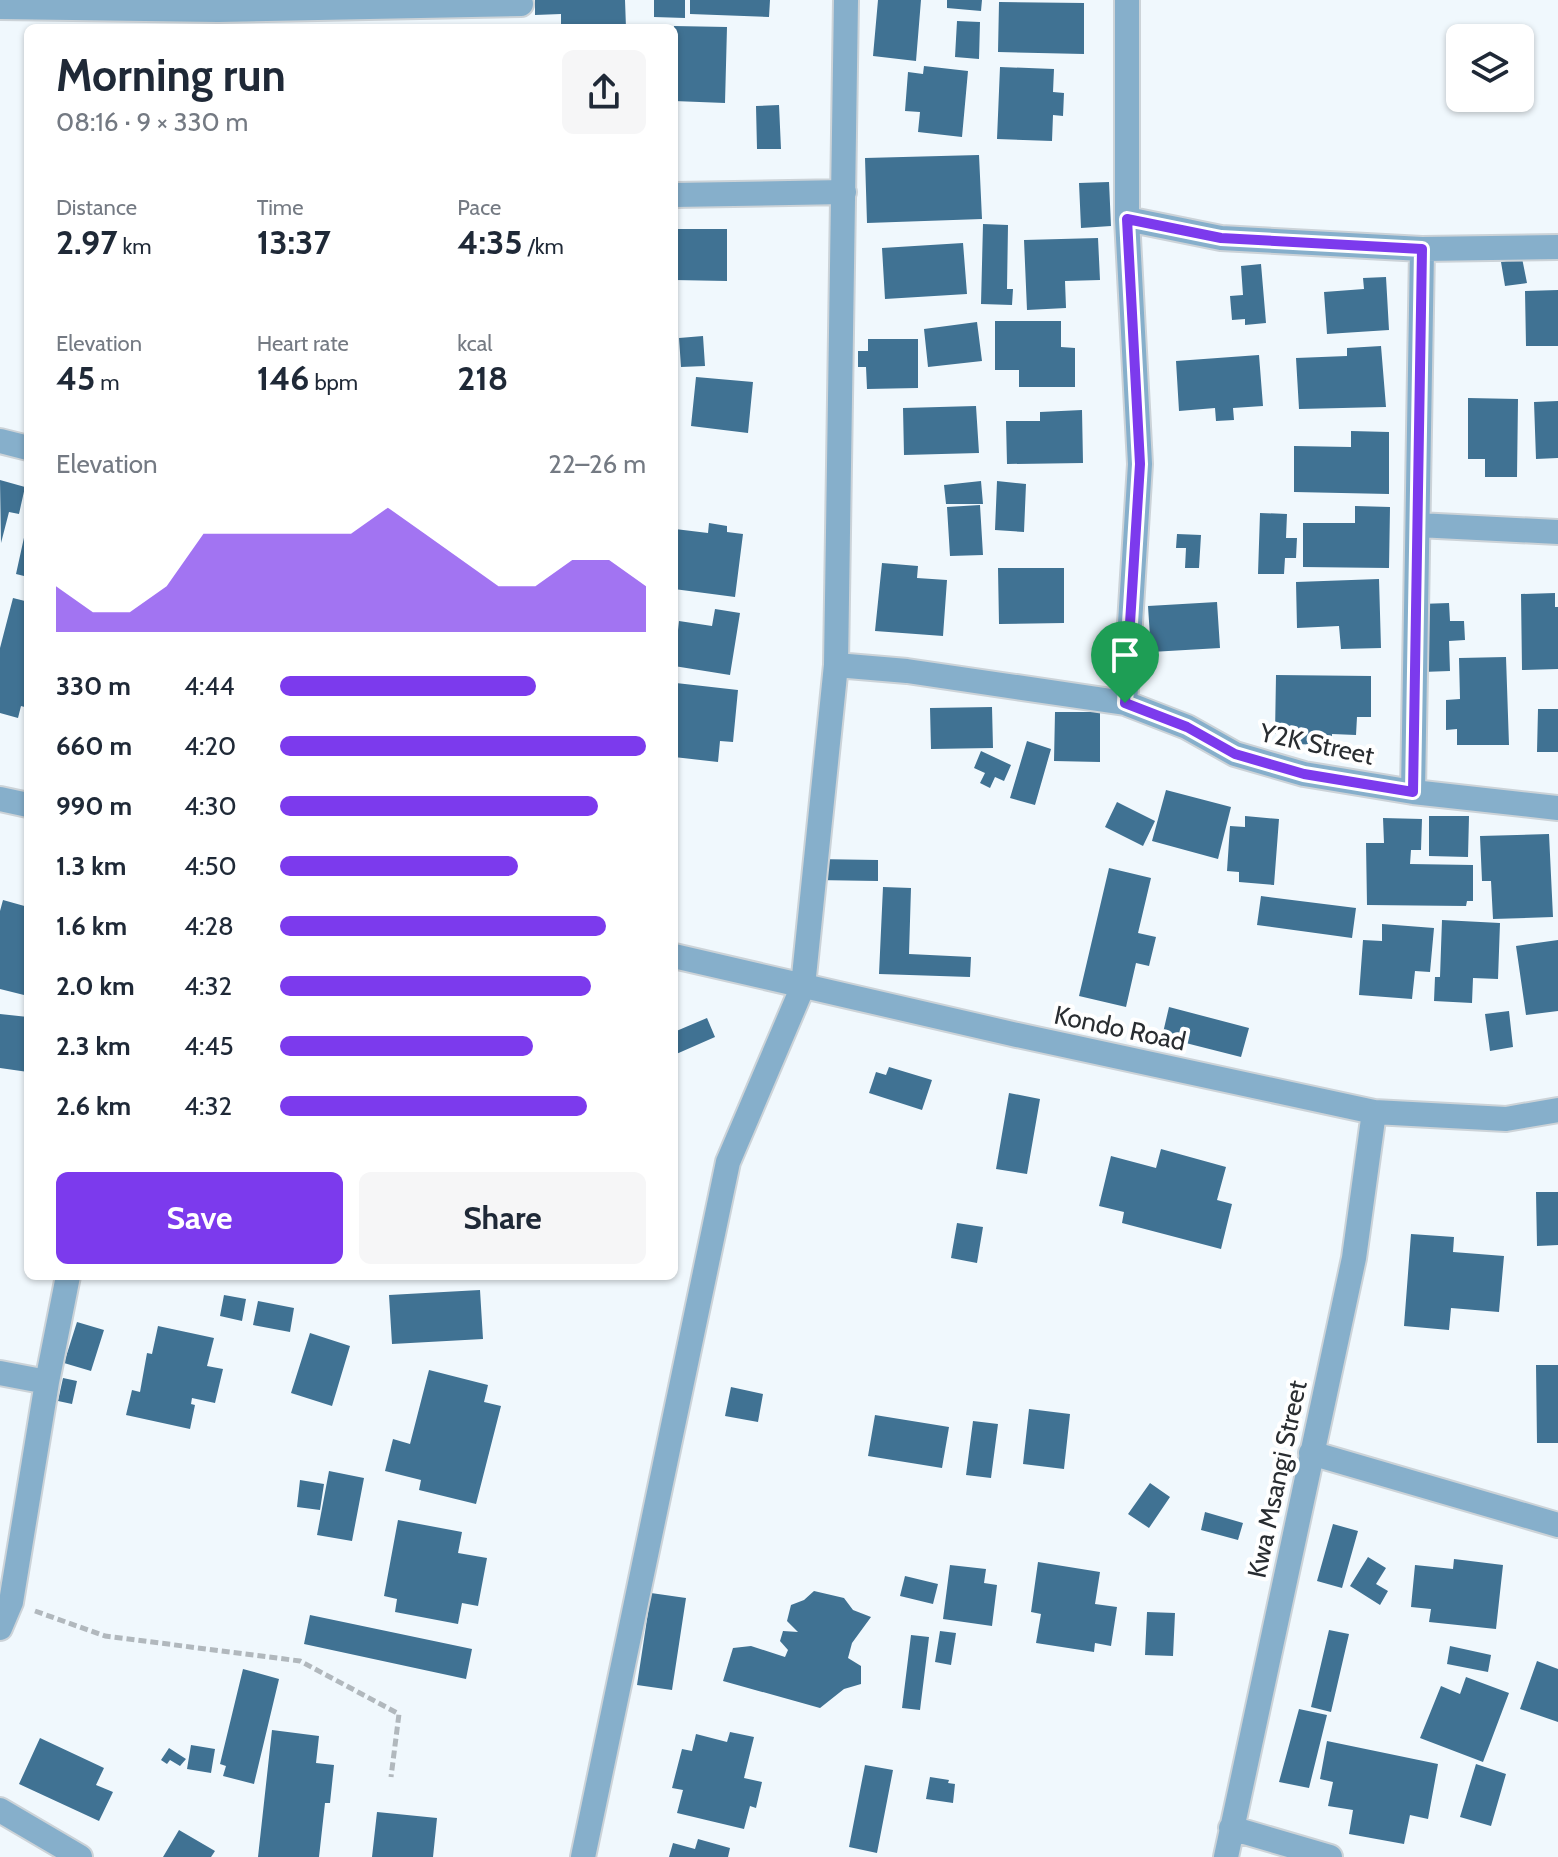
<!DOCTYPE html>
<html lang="en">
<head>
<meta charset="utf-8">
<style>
  body { margin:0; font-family:Cabin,sans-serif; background:#f6f6f7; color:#1f2937; height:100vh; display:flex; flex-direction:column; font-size:30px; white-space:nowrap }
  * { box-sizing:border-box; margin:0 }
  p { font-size:26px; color:#747a83 }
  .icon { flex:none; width:44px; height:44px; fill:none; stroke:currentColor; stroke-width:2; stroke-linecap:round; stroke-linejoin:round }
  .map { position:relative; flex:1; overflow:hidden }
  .drawer { position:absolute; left:24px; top:24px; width:654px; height:1256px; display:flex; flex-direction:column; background:#fff; border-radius:12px; box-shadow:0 2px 6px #0004 }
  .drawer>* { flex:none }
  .fabs { position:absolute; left:1446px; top:24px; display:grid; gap:16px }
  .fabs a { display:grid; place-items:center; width:88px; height:88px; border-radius:12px; background:#fff; box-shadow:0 2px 6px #0004; font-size:40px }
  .pin { position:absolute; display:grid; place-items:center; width:68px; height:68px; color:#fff; margin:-82px -34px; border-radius:50% 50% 50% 0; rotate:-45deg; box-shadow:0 0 8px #0007 }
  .pin .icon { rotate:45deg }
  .round { display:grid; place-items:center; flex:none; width:84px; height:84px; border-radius:12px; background:#f6f6f7 }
  .overview { display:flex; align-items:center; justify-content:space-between; height:136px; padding:0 32px }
  h1 { font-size:44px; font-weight:700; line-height:60px }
  .metrics { display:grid; grid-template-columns:repeat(3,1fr); gap:12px; height:136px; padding:8px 32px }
  .metrics div { display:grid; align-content:center }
  .metrics b { font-size:34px; font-weight:700 }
  .metrics small { font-size:22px; font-weight:400 }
  .metrics p { font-size:22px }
  .chart { height:224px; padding:16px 32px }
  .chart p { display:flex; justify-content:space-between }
  .chart svg { width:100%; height:144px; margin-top:8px; fill:#7c3aed; opacity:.7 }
  .action { display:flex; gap:16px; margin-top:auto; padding:16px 32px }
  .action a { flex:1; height:92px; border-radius:12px; background:#7c3aed; color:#fff; font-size:32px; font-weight:700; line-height:92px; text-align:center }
  .action a+a { background:#f6f6f7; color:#1f2937 }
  ul { padding:0 32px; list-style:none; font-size:26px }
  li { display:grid; grid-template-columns:128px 96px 1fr; align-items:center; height:60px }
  li i { height:20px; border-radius:10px; background:#7c3aed }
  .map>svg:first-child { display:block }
  .building { fill:#407293 }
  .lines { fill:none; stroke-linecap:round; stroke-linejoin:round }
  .street-casing { stroke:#ccd3d8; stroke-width:28 }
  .path { stroke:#b1b8bd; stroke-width:5; stroke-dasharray:8 4; stroke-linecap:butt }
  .street { stroke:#86afcb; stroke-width:24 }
  .route-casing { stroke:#fff; stroke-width:16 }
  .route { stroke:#7c3aed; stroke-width:10 }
  .labels { text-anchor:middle; stroke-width:8; stroke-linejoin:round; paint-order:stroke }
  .street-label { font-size:26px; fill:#292d31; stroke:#fff }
</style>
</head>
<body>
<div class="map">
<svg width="1558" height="1857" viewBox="0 0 1558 1857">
  <rect width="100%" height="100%" fill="#f0f8fd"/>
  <path class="building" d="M535 0H625L626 28H561V14L535 15Z
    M654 0H685V18L654 17Z
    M690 0H770L769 17 690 14Z
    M878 0H921L916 61 873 56Z
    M947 0H982L981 11 947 8Z
    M999 2 1084 3V54L998 52Z
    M957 21 980 22 979 59 955 57Z
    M674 26 727 27 725 103 674 101Z
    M924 66 968 71 962 137 918 132 920 112 905 111 908 72 923 74Z
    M1000 67 1054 69 1053 92 1064 93 1063 116 1053 115 1052 141 997 139Z
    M779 105 781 149H757L756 106Z
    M979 155 982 219 867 223 865 158Z
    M1109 182 1111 226 1081 228 1079 183Z
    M983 224 1008 225 1007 289H1013L1012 305 981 304Z
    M674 229H727V281L674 280Z
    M1098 238 1100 280 1065 281 1066 308 1027 310 1024 240Z
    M963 243 967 294 885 299 882 248Z
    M1522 258 1527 283 1505 286 1501 262Z
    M1261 264 1266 323 1245 325V319L1232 320 1230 296 1243 295 1241 266Z
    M1386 277 1389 330 1327 334 1324 292 1364 289 1363 278Z
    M1558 290V346H1526L1525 291Z
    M995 321H1061V347L1075 348V387H1019V370H995Z
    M977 322 982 361 928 367 924 329Z
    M703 336 705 366 681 367 679 338Z
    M868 339H918V388L867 389 866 367H858V351H868Z
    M1381 346 1386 407 1299 409 1296 358 1347 356V348Z
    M1259 355 1263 406 1233 408 1234 420 1216 421 1215 408 1179 411 1176 361Z
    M696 377 753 382 748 433 691 426Z
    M1468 398 1518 399 1517 477H1485V459H1468Z
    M1558 401V458L1536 459 1534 402Z
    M976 406 979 453 904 455 903 408Z
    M1082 410 1083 463 1007 464 1006 421H1040V412Z
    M1351 431 1389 432V494L1294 492V446L1351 447Z
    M0 480 25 487 19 514 9 512 1 543Z
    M981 481 983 504H946L944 485Z
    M997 481 1026 484 1024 532 995 530Z
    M980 505 983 555 950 556 947 507Z
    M1355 506 1390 507 1389 568 1303 567V523H1355Z
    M1260 513 1287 514 1286 538H1297L1296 558H1285L1284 574H1258Z
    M709 523 727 526V532L743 534 735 597 674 589 675 529 708 533Z
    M27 524H28V577L16 574Z
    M1177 534 1201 535 1199 568H1185L1186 548H1176Z
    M882 563 918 566 917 578 947 580 943 636 875 631Z
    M998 568H1064V623L999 624Z
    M1379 579 1381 648 1341 649 1339 626 1297 628 1296 582Z
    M28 592V708L21 706 18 718 0 713V648L13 598 25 601Z
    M1555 593V607H1558V669L1522 670 1521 594Z
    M1217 602 1220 648 1151 652 1148 606Z
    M1449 603 1450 621H1464L1465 640 1449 641 1450 671 1422 672 1420 604Z
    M715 609 740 613 730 675 674 666 679 621 712 626Z
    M1506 657 1509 745H1457V729L1446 730V700L1460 699 1459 658Z
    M1276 675 1371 676V717H1357L1356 735 1332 734V745L1289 744V734H1275Z
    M676 683 738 690 733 742 720 741 718 762 674 757Z
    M992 707 993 748 931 749 930 708Z
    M1538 709H1558V752H1537Z
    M1055 712H1100V762L1054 761Z
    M1027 741 1051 749 1035 805 1010 798Z
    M981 751 1011 765 1004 781 995 777 990 788 980 783 985 773 974 768Z
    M1166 790 1231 807 1218 859 1152 841Z
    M1117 802 1155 821 1143 846 1105 827Z
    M1245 816 1279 819 1274 885 1239 882V872L1227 871 1230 826 1245 827Z
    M1429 816H1469L1468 857 1429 856Z
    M1383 818 1422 819 1421 850H1411L1410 864 1473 865V901H1467L1466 906 1367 905 1366 843H1384Z
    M1549 834 1553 917 1493 919 1491 881H1482L1480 836Z
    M815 859 878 860V881L815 880Z
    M1109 868 1151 878 1138 933 1156 937 1149 966 1136 963 1126 1007 1079 996Z
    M883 887 911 888 909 954 971 957 970 977 879 974Z
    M1261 896 1356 908 1352 938 1257 925Z
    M3 900 28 907V996L0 989V911Z
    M1442 920 1500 923 1498 979 1473 978 1472 1003 1434 1001 1435 977H1440Z
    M1382 924 1434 928 1430 972 1415 971 1412 999 1359 995 1363 940 1382 941Z
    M1558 940V1011L1526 1015 1516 946Z
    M1169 1007 1249 1028 1241 1057 1162 1037Z
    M1509 1011 1513 1047 1490 1051 1485 1014Z
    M0 1014 28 1017V1072L0 1068Z
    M707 1018 715 1037 674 1055V1032Z
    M889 1067 932 1080 922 1110 869 1093 876 1072 886 1075Z
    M1009 1093 1040 1099 1027 1174 996 1169Z
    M1161 1149 1226 1167 1217 1200 1232 1204 1221 1249 1122 1223 1124 1212 1099 1206 1111 1156 1156 1168Z
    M1536 1192H1558V1245L1537 1246Z
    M957 1223 983 1227 977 1263 951 1258Z
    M1411 1234 1454 1237 1453 1252 1504 1256 1499 1312 1451 1308 1449 1330 1404 1326Z
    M480 1290 483 1339 392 1344 389 1295Z
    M224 1295 246 1299 242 1321 220 1316Z
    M258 1301 294 1308 290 1332 253 1325Z
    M77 1322 104 1330 91 1371 64 1363Z
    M158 1326 214 1338 207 1366 223 1369 215 1403 192 1398 191 1404 195 1405 190 1429 126 1415 132 1390 140 1392 147 1353 152 1354Z
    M310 1333 350 1346 332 1406 291 1393Z
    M1536 1365H1558V1443H1537Z
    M429 1370 488 1385 484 1402 501 1406 476 1504 419 1490 421 1480 385 1471 393 1439 410 1444Z
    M63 1378 77 1381 72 1404 58 1401Z
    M731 1387 763 1394 758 1422 725 1416Z
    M1029 1409 1070 1414 1064 1469 1023 1464Z
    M875 1415 949 1427 942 1468 868 1456Z
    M973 1421 998 1424 991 1478 966 1475Z
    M329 1471 364 1478 352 1541 317 1535Z
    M300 1480 324 1484 320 1510 297 1507Z
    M1150 1483 1170 1497 1149 1528 1128 1514Z
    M1205 1512 1243 1523 1238 1540 1201 1530Z
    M398 1520 462 1532 458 1553 487 1558 478 1606 462 1603 458 1624 395 1612 397 1599 384 1596Z
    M1333 1524 1358 1531 1342 1588 1317 1581Z
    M1368 1557 1386 1568 1376 1584 1388 1591 1380 1605 1350 1586Z
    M1454 1559 1503 1565 1496 1629 1429 1622 1431 1609 1411 1607 1415 1565 1453 1569Z
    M1038 1562 1100 1572 1095 1604 1117 1607 1111 1646 1095 1643 1094 1652 1036 1643 1041 1614 1031 1612Z
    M950 1565 986 1569 984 1583 997 1585 992 1626 943 1619Z
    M905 1576 938 1584 933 1604 900 1596Z
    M814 1591 844 1598 853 1610 871 1617 852 1643 848 1658 861 1666V1684L844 1689 820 1708 723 1681 733 1648 751 1646 785 1657 788 1650 780 1641 783 1631 798 1632 787 1621 791 1605 804 1600Z
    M651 1593 686 1598 672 1690 637 1685Z
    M1147 1612 1175 1613 1173 1656 1145 1655Z
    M310 1615 472 1649 466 1679 304 1644Z
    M1329 1630 1349 1634 1331 1712 1311 1707Z
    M940 1631 956 1633 951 1665 935 1662Z
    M911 1635 929 1637 920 1710 902 1708Z
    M1450 1646 1491 1655 1488 1672 1447 1664Z
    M1537 1661 1558 1669V1722L1520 1709Z
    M243 1669 279 1679 254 1784 223 1776 226 1766 220 1764Z
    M1466 1677 1509 1693 1483 1762 1420 1738 1441 1686 1460 1694Z
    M1299 1709 1327 1715 1309 1788 1279 1782Z
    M272 1730 319 1736 316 1763 334 1765 330 1803H325L319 1857H258Z
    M730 1732 754 1737 744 1778 762 1782 756 1808 750 1806 744 1829 677 1813 683 1790 672 1788 682 1749 692 1751 696 1734 727 1742Z
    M40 1738 104 1768 96 1785 113 1792 99 1821 19 1784Z
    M1327 1741 1438 1764 1428 1819 1410 1815 1404 1844 1349 1834 1353 1810 1328 1806 1333 1782 1320 1779Z
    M191 1745 215 1749 211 1773 187 1769Z
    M169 1748 186 1759 180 1766 170 1760 167 1764 161 1760Z
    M1476 1764 1506 1774 1491 1826 1460 1817Z
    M865 1765 893 1770 877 1853 849 1847Z
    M930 1777 949 1780 948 1783 955 1784 953 1803 926 1799Z
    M377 1812 437 1818 433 1857H372Z
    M179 1830 215 1851 211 1857H163Z
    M698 1839 730 1848 728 1857H669L673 1843 695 1849Z"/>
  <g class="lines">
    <g class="street-casing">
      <path id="street" d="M0 7 218 10 521 4
        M674 195 844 192
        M1127 219 1221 238 1422 249 1558 247
        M0 441 28 448
        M1418 525 1558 532
        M836 665 907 671 1125 703 1187 727 1235 754 1304 774 1413 792 1558 808
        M1125 703 1140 464 1127 219V0
        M1413 792 1422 249
        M0 799 28 805
        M674 956 1017 1035 1374 1112 1506 1119 1558 1110
        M0 1373 47 1382
        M1311 1453 1558 1525
        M0 1628 11 1602 47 1382 68 1276
        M0 1810 80 1857
        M1231 1828 1330 1857
        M583 1857 728 1162 803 986 836 665 846 0
        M1226 1857 1354 1258 1374 1112"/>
    </g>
    <path class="path" d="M35 1611 105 1636 300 1661 399 1714 391 1777"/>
    <use href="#street" class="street"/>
  </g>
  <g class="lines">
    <g class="route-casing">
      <path id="route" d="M1127 219 1221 238 1422 249 1413 792 1304 774 1235 754 1187 727 1125 703 1140 464Z"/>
    </g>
    <use href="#route" class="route"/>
  </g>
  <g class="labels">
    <g class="street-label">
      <text transform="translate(1317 744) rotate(12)" y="9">Y2K Street</text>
      <text transform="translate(1120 1028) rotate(12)" y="9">Kondo Road</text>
      <text transform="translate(1277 1479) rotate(-78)" y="9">Kwa Msangi Street</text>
    </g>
  </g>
</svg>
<div class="fabs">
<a><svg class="icon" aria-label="layers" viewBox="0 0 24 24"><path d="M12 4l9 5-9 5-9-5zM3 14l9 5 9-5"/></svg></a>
</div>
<div class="pin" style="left:1125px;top:703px;background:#1e9e55"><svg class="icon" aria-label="arrive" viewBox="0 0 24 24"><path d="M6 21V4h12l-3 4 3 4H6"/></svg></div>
<section class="drawer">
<div class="overview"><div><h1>Morning run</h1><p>08:16 · 9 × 330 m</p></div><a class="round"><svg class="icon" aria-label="share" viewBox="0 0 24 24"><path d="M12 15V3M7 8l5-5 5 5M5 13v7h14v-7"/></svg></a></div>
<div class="metrics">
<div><p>Distance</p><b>2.97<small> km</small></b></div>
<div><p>Time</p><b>13:37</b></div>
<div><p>Pace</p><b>4:35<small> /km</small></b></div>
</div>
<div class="metrics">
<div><p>Elevation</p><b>45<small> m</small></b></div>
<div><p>Heart rate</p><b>146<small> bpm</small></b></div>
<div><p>kcal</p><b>218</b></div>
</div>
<div class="chart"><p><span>Elevation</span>22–26 m</p>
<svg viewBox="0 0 160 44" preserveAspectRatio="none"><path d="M0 44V30L10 38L20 38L30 30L40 14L50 14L60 14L70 14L80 14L90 6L100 14L110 22L120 30L130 30L140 22L150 22L160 30V44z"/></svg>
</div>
<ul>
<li><b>330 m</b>4:44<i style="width:70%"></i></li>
<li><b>660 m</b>4:20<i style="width:100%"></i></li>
<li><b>990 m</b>4:30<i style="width:87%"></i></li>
<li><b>1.3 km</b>4:50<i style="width:65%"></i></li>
<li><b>1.6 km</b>4:28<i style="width:89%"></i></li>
<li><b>2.0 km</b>4:32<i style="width:85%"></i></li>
<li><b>2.3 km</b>4:45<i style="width:69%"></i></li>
<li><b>2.6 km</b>4:32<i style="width:84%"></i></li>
</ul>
<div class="action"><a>Save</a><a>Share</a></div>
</section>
</div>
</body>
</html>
